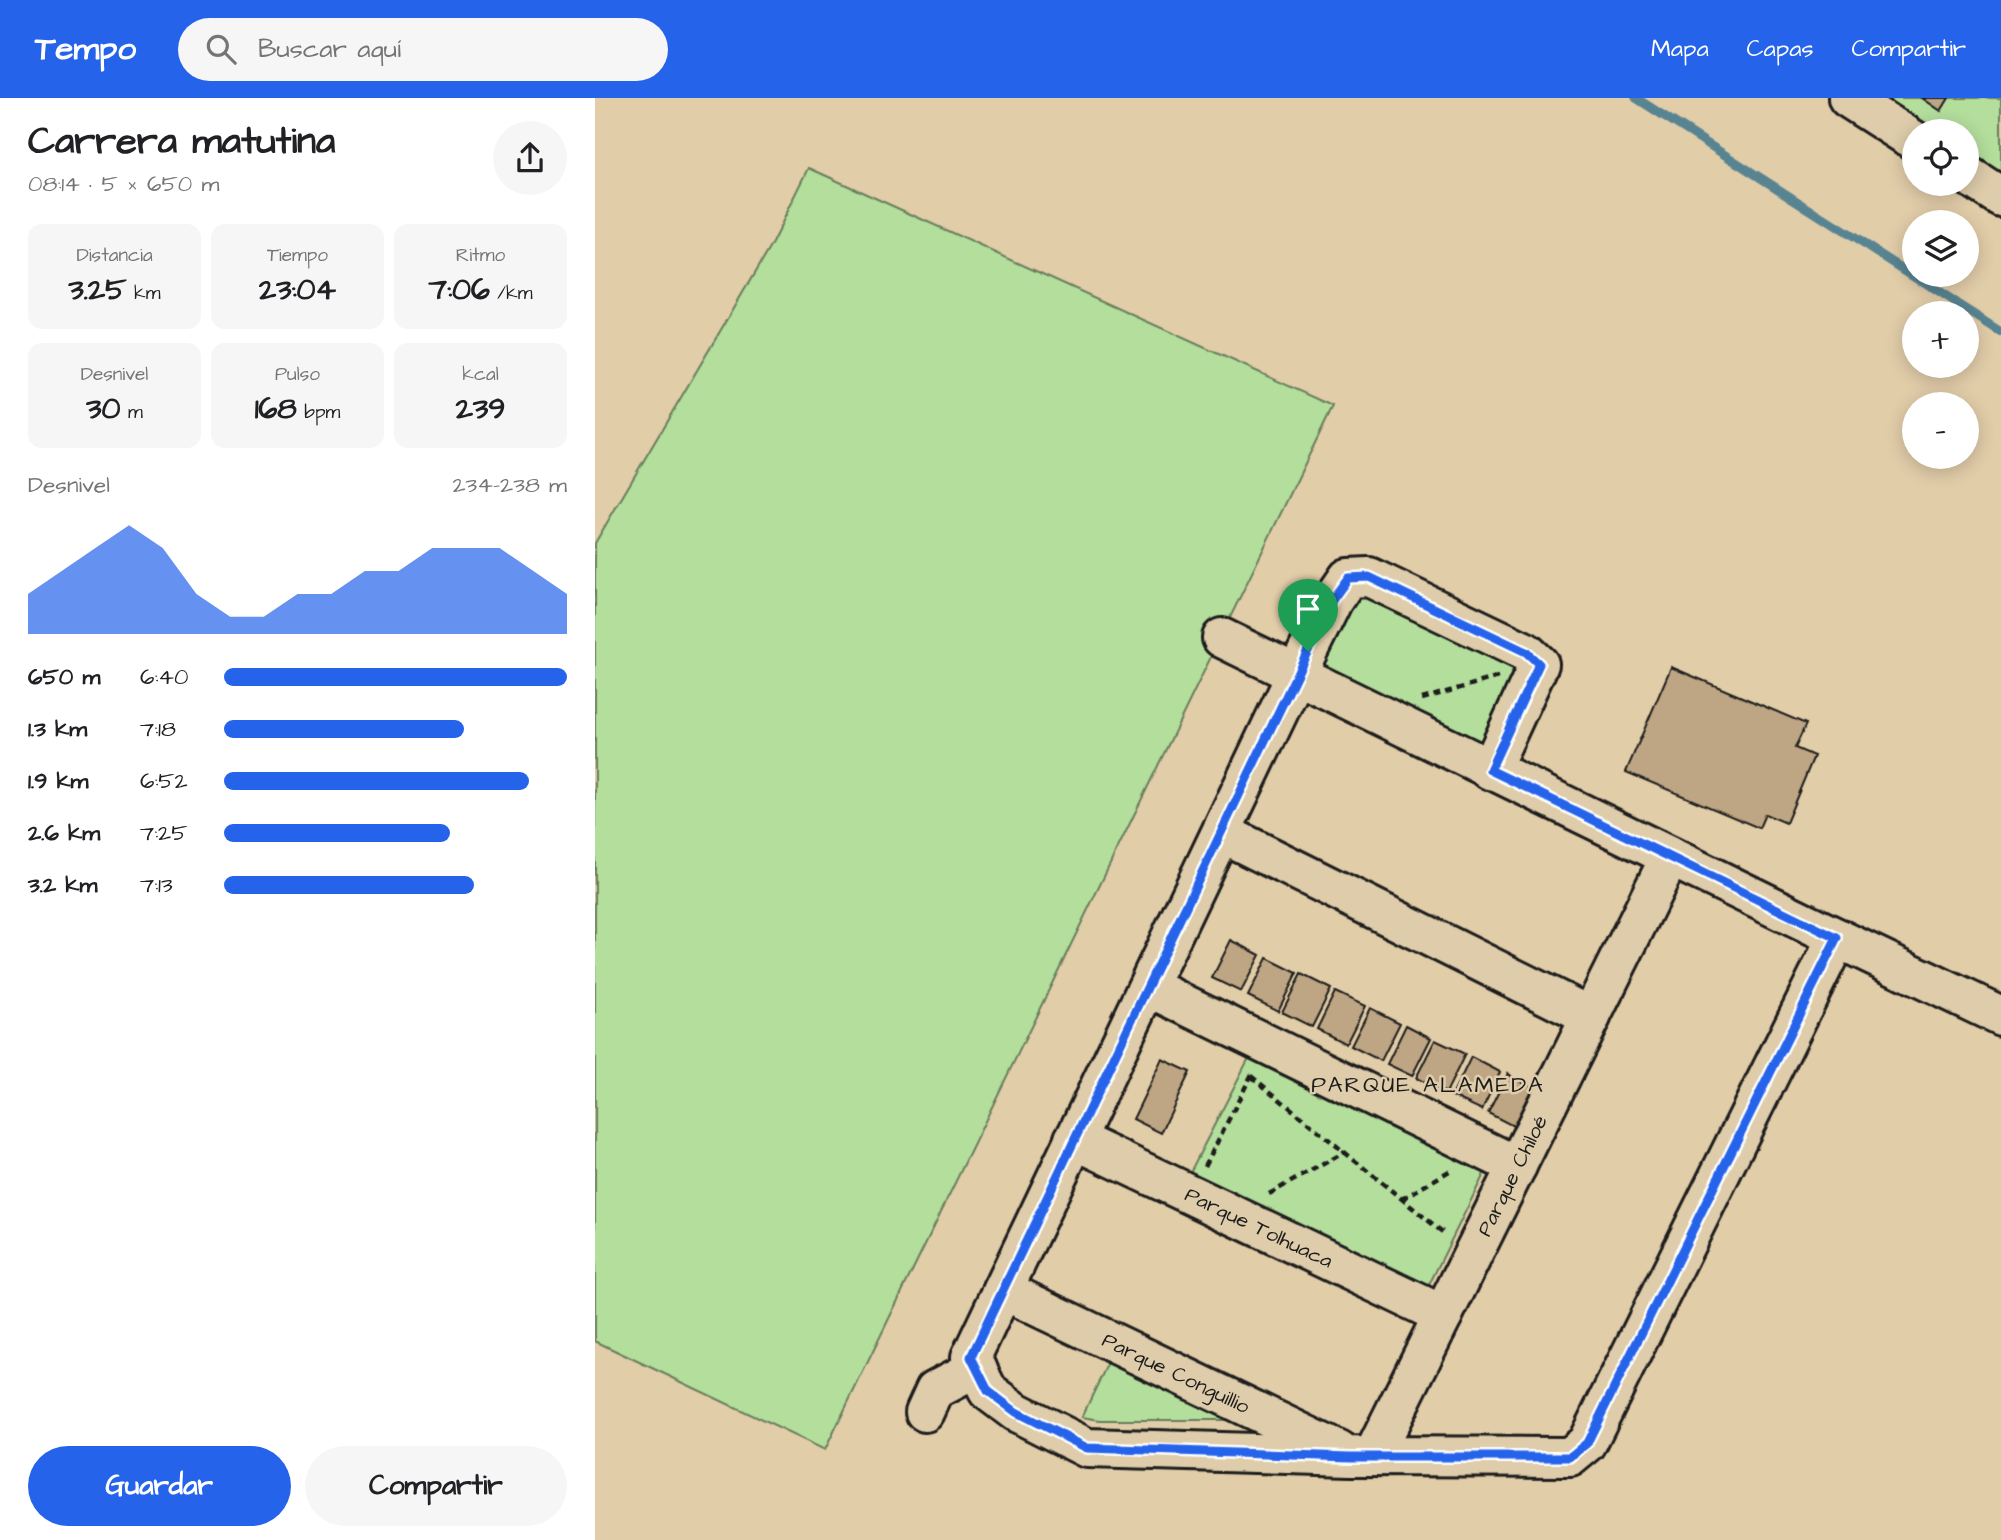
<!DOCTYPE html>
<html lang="es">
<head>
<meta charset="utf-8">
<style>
  body { margin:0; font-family:"Architects Daughter",sans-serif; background:#f6f6f6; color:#202124; height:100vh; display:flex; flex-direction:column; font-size:26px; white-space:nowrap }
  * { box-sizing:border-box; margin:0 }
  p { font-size:23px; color:#757577 }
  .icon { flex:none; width:38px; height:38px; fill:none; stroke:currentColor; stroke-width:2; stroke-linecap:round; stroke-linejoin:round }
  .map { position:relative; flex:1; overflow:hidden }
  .drawer { display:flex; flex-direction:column; background:#fff; width:595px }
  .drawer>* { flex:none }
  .buttons { position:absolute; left:1307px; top:21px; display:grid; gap:14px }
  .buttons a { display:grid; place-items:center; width:77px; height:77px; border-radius:50%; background:#fff; box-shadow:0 4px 18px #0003; font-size:35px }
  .pin { position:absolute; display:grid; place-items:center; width:60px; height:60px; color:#fff; margin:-72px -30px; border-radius:50% 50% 50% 0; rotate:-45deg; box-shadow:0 0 7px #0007 }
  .pin .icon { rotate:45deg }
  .round { display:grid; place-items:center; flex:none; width:74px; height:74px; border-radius:37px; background:#f6f6f6 }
  .headline { display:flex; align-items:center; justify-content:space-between; height:119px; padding:0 28px }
  h1 { font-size:38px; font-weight:800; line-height:52px }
  .figures { display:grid; grid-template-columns:repeat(3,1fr); gap:10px; height:119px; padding:7px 28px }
  .figures div { display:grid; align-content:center; border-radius:14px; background:#f6f6f6; text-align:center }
  .figures b { font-size:30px; font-weight:800 }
  .figures small { font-size:19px; font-weight:400 }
  .figures p { font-size:19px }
  .chart { height:196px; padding:14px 28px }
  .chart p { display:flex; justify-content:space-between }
  .chart svg { width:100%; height:126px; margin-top:7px; fill:#2563eb; opacity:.7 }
  .cta { display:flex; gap:14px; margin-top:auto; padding:14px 28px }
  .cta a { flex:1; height:80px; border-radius:42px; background:#2563eb; color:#fff; font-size:28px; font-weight:800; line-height:80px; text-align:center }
  .cta a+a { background:#f6f6f6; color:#202124 }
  ul { padding:0 28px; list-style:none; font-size:23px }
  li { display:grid; grid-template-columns:112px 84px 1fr; align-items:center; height:52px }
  li i { height:18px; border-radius:9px; background:#2563eb }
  header { display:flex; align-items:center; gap:42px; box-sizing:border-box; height:98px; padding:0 35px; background:#2563eb; color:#fff }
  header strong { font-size:33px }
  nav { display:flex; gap:38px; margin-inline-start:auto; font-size:24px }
  .search { width:490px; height:63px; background:#f6f6f6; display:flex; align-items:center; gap:18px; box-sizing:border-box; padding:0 24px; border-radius:38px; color:#757577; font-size:26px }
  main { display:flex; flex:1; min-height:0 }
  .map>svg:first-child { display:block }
  .green { fill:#b3de9c; stroke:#687d5c; stroke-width:2 }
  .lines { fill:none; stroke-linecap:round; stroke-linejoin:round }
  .stream { stroke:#588492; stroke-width:9 }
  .building { fill:#bea583; stroke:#1c1c1c; stroke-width:2 }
  .minor-casing { stroke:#1c1c1c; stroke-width:44 }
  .path { stroke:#1c1c1c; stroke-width:4.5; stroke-dasharray:7 5; stroke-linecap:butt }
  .minor { stroke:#deccaa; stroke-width:38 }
  .route-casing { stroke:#fff; stroke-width:14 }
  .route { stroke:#2563eb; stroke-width:9 }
  .labels { text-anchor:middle; stroke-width:5; stroke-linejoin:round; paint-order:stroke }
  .street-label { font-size:21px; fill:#1c1c1c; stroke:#deccaa }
  .neighbourhood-label { font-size:23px; letter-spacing:2px; fill:#1c1c1c; stroke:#deccaa }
</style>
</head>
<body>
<header>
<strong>Tempo</strong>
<div class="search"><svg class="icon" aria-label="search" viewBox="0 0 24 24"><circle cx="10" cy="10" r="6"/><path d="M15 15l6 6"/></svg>Buscar aquí</div>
<nav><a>Mapa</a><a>Capas</a><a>Compartir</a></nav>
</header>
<main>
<section class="drawer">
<div class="headline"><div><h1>Carrera matutina</h1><p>08:14 · 5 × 650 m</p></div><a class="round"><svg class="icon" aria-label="share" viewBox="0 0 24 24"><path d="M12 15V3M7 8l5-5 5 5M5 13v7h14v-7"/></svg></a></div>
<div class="figures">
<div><p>Distancia</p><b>3.25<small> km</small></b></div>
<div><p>Tiempo</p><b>23:04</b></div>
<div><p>Ritmo</p><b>7:06<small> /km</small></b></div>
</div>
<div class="figures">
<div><p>Desnivel</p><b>30<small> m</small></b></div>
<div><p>Pulso</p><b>168<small> bpm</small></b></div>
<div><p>kcal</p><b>239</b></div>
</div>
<div class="chart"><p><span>Desnivel</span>234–238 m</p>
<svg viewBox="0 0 160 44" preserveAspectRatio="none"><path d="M0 44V30L10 22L20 14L30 6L40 14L50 30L60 38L70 38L80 30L90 30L100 22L110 22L120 14L130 14L140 14L150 22L160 30V44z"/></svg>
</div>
<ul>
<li><b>650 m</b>6:40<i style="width:100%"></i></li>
<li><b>1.3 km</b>7:18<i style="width:70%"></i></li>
<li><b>1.9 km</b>6:52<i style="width:89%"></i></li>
<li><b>2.6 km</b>7:25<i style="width:66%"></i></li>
<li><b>3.2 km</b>7:13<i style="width:73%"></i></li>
</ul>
<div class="cta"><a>Guardar</a><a>Compartir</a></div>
</section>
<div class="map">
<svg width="1406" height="1442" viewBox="0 0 1406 1442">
  <rect width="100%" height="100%" fill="#e2cda9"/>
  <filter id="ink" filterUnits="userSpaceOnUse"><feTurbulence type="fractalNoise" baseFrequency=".0143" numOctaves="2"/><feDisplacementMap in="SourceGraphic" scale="14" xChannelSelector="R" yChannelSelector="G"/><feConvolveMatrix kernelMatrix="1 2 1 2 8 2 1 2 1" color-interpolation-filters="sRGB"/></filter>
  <g filter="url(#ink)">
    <path class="green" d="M1285 0H1406V78L1372 56V33H1337Z
      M214 70 738 308 230 1352 0 1243V445L176 147Z
      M757 490 927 566 900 651 718 564Z
      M659 950 895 1064 829 1197 591 1082Z
      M517 1256 652 1322H505L487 1319Z"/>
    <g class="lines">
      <path class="stream" d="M1041 0 1406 234"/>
    </g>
    <path class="building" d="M1327 0H1354L1346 13Z
      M1076 569 1211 626 1200 650 1219 658 1191 725 1170 716 1164 730 1031 674Z
      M636 842 665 857 646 894 617 880Z
      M672 860 702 875 683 913 653 898Z
      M706 876 736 891 717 929 687 914Z
      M740 894 770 908 751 946 722 931Z
      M775 910 805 925 786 963 756 948Z
      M811 927 836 940 817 978 792 966Z
      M840 942 870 956 851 995 821 980Z
      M876 959 905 974 887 1012 857 998Z
      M567 961 595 974 566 1035 538 1021Z
      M913 975 917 979 941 991 922 1030 893 1015Z"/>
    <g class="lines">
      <g class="minor-casing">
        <g id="minor">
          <path d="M1253 0 1320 43"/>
          <path d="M1372 77 1406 99"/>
          <path d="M627 540 1242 840 1406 918"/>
          <path d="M895 672 944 566 931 554 774 479 753 480 738 502 701 577 376 1259 393 1293 421 1314 492 1350 756 1358 975 1359 992 1345 1242 840"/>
          <path d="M627 735 996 919"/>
          <path d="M554 889 922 1068"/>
          <path id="s1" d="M479 1041 848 1217"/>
          <path id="s2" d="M408 1192 744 1353"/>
          <path d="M330 1314 340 1292 382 1270"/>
          <path id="s3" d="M778 1358 1075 759"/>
        </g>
      </g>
      <path class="path" d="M827 601 903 579
        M656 978 851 1137
        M610 1068 657 976
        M674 1096 750 1054
        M807 1101 856 1072"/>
      <use href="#minor" class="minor"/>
    </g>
  </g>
  <g class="lines" filter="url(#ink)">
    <g class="route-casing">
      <path id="route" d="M774 479 931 554 944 566 895 672 1242 840 992 1345 975 1359H756L492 1350 421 1314 393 1293 376 1259 737 502 753 480Z"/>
    </g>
    <use href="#route" class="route"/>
  </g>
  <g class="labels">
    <g class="street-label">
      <text dy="7" stroke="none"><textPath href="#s3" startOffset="313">Parque Chiloé</textPath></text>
      <text dy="7" stroke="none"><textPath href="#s1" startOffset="205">Parque Tolhuaca</textPath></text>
      <text dy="7" stroke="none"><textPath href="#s2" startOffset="192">Parque Conguillio</textPath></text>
    </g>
    <g class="neighbourhood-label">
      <text x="833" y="994">PARQUE ALAMEDA</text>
    </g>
  </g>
</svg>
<div class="buttons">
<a><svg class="icon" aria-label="locate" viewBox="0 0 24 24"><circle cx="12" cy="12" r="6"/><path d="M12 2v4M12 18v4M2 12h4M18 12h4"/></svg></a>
<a><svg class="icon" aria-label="layers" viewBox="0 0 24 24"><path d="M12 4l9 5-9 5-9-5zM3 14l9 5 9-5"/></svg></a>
<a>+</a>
<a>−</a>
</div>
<div class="pin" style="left:713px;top:553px;background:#1e9e55"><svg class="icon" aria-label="arrive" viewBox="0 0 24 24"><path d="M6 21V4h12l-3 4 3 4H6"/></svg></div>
</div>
</main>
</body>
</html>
